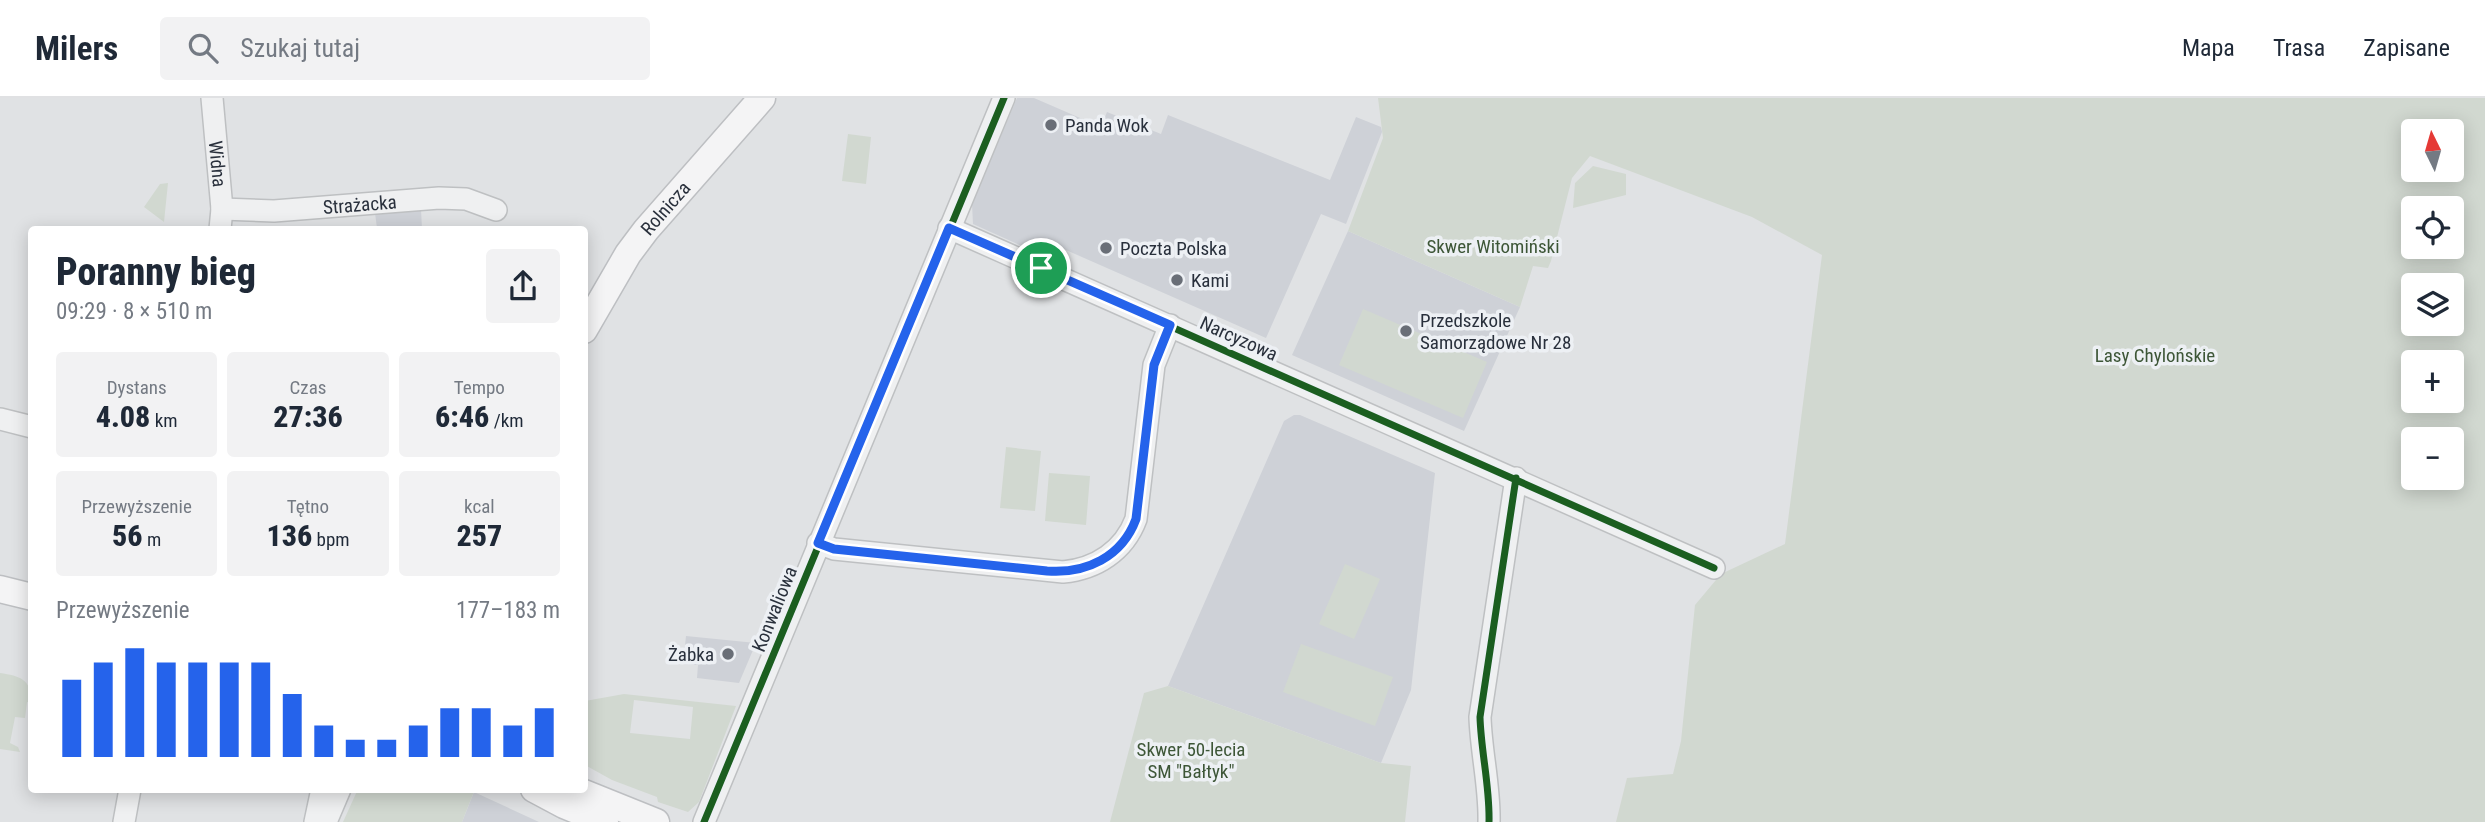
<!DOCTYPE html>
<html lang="pl">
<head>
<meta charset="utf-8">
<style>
  body { margin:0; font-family:"Roboto Condensed",sans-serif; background:#f2f2f3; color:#1f2937; height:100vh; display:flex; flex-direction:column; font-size:26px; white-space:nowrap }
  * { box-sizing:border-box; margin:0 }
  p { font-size:23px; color:#747a83 }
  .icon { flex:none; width:38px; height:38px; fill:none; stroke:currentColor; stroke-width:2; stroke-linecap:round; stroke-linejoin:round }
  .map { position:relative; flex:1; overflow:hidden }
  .drawer { position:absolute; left:28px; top:128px; width:560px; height:567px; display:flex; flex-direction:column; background:#fff; border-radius:7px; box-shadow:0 4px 18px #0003 }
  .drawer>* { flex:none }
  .needle { width:46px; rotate:355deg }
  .buttons { position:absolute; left:2401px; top:21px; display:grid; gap:14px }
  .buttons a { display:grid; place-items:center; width:63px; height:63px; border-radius:7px; background:#fff; box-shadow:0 4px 18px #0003; font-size:35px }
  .pin { position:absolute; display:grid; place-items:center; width:60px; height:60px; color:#fff; margin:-30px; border:4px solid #fff; border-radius:50%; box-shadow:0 2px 7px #0007 }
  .round { display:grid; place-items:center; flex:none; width:74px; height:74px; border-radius:7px; background:#f2f2f3 }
  .head { display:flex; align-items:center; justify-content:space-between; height:119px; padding:0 28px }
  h1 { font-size:38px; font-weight:800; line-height:52px }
  .figures { display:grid; grid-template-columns:repeat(3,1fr); gap:10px; height:119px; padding:7px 28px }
  .figures div { display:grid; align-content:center; border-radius:7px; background:#f2f2f3; text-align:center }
  .figures b { font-size:30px; font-weight:800 }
  .figures small { font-size:19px; font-weight:400 }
  .figures p { font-size:19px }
  .chart { height:196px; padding:14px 28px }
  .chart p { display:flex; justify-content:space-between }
  .chart svg { width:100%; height:126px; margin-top:7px; stroke:#2563eb; stroke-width:6 }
  header { display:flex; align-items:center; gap:42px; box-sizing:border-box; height:98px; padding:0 35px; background:#fff; border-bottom:2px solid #e0e1e3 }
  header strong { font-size:33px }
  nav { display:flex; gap:38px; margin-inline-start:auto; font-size:24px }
  .search { width:490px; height:63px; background:#f2f2f3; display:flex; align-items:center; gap:18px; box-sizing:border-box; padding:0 24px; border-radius:7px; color:#747a83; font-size:26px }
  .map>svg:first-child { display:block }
  .built { fill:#ced1d7 }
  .green { fill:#d1d8d0; fill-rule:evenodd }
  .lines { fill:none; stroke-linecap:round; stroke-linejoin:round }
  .minor-casing { stroke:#bec0c2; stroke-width:24 }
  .major-casing { stroke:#bdbfc2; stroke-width:29 }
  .minor { stroke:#eff0f1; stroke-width:21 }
  .major { stroke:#f4f4f5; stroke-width:26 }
  .cycleway-casing { stroke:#edf0f4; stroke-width:11 }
  .cycleway { stroke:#1b5e20; stroke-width:7 }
  .route-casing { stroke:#fff; stroke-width:14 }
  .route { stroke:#2563eb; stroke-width:9 }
  .poi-dot { fill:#696e77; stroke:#edf0f4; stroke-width:2.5 }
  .labels { text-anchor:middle; stroke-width:7; stroke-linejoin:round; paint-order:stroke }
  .poi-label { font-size:19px; fill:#29303c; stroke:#edf0f4; text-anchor:start }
  .street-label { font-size:19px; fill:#29303c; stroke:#edf0f4 }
  .park-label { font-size:19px; fill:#3d5637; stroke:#edf0f4 }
</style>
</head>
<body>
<header>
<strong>Milers</strong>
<div class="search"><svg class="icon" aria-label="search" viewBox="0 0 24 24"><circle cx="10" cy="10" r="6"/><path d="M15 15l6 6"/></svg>Szukaj tutaj</div>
<nav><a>Mapa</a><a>Trasa</a><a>Zapisane</a></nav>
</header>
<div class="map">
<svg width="2485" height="724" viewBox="0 0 2485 724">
  <rect width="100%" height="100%" fill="#e0e2e4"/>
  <path class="built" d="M1017 0H1034L1101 29 1107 14 1161 36 1168 17 1330 82 1356 19 1381 29 1382 34 1346 126 1321 116 1266 240 1041 141 1035 154 973 126 972 106Z
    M421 111 422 131H347L377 130 375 115Z
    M1348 133 1520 209 1464 333 1292 257Z
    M1294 317H1300L1435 375 1411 592 1381 665 1168 588 1284 323Z
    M686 538 756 545 739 585 697 580 698 567 683 566Z
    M474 694 539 724H462Z"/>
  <path class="green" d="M1378 0H2485V724H1616L1627 680 1673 676 1681 643 1695 507 1721 476 1785 446 1822 157 1752 119 1590 58 1572 80 1551 163 1548 170 1533 168 1520 209 1348 133 1383 40ZM2413 33H2452V72H2413ZM2413 110H2452V149H2413ZM2413 187H2452V226H2413ZM2413 264H2452V303H2413ZM2413 341H2452V380H2413Z
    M848 36 871 39 866 86 842 83Z
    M1593 68 1626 76V97L1573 110 1575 85Z
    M168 85 164 124 144 109 160 86Z
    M1363 211 1487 264 1463 320 1339 267Z
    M1006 349 1041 353 1035 413 1000 410Z
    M1049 375 1090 378 1086 427 1045 423Z
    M1345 466 1380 481 1354 541 1319 526Z
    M1301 546 1393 579 1375 628 1283 594Z
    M0 575C21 578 32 582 31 605L27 604 25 620 15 619 10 645 18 649 20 654 0 651Z
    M1168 588 1381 665 1411 668 1405 724H1110L1144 595Z
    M624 596 736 608 699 704 688 714 658 704 657 699 612 682 585 667V603ZM634 602 693 609 690 641 630 635Z
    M358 691H475L462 724H343Z"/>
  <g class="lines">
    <g class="minor-casing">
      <g id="minor">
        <path id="s1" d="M212 0 222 111 220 131"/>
        <path id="s2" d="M222 111 274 113 439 100 466 101 496 112"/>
        <path d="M949 130 1714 470"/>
        <path d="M0 321 32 329"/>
        <path d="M818 445 834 451 1063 474C1096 471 1124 453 1136 421L1154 267 1170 227"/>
        <path d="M124 724 130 691"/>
        <path d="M315 724 322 691"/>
        <path d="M326 724 340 691"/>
        <path d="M704 724 1004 0"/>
        <path d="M1489 724C1490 689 1481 654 1480 619L1516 380"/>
      </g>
    </g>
    <g class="major-casing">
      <g id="major">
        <path id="s3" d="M584 232 628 156 646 132 762 0"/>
        <path d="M0 491 32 499"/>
        <path d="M534 691 564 707 605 724"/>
        <path d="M574 691 656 724"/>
      </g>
    </g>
    <use href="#minor" class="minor"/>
    <use href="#major" class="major"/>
    <g class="cycleway-casing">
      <path id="cycleway" d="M949 130 1714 470
        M704 724 1004 0
        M1489 724C1490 689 1481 654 1480 619L1516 380"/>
    </g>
    <use href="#cycleway" class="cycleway"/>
  </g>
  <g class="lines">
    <g class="route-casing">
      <path id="route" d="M949 130 1170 227 1154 267 1136 421C1122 459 1086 476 1047 473L834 451 818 445Z"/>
    </g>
    <use href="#route" class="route"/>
  </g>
  <g class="poi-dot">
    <circle cx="1051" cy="27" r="7"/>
    <circle cx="1106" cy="150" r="7"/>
    <circle cx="1177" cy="182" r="7"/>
    <circle cx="1406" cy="233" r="7"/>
    <circle cx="728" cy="556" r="7"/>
  </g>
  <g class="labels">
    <g class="poi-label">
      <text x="1065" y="34">Panda Wok</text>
      <text x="1120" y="157">Poczta Polska</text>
      <text x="1191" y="189">Kami</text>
      <text x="1420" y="229">Przedszkole<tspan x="1420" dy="22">Samorządowe Nr 28</tspan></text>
      <text x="714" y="563" text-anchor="end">Żabka</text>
    </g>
    <g class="street-label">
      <text dy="7" stroke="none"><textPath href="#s1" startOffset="66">Widna</textPath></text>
      <text dy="7" stroke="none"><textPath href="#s2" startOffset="138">Strażacka</textPath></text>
      <text dy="7" stroke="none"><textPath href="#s3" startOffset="147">Rolnicza</textPath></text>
      <text transform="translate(1239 240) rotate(24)" y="7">Narcyzowa</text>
      <text transform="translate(774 511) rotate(-68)" y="7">Konwaliowa</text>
    </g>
    <g class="park-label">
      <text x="1493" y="155">Skwer Witomiński</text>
      <text x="2155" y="264">Lasy Chylońskie</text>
      <text x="1191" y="658">Skwer 50-lecia<tspan x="1191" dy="22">SM "Bałtyk"</tspan></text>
    </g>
  </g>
</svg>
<div class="buttons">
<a><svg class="needle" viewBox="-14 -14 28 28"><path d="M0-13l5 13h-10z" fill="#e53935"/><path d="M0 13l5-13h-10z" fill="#747a83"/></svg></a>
<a><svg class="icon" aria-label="locate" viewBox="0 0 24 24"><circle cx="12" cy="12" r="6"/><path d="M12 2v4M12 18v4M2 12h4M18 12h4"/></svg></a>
<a><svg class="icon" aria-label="layers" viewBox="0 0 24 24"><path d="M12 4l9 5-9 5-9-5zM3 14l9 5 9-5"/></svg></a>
<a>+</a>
<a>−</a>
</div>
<div class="pin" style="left:1041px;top:170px;background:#1e9e55"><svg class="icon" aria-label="arrive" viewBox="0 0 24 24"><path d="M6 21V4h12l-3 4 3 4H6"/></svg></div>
<section class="drawer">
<div class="head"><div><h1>Poranny bieg</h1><p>09:29 · 8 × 510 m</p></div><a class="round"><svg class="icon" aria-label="share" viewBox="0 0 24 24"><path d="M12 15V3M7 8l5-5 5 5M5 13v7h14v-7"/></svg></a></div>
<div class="figures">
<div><p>Dystans</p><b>4.08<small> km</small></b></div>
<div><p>Czas</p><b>27:36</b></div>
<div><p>Tempo</p><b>6:46<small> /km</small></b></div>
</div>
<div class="figures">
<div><p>Przewyższenie</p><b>56<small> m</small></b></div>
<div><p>Tętno</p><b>136<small> bpm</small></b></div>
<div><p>kcal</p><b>257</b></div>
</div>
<div class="chart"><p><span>Przewyższenie</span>177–183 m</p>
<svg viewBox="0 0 160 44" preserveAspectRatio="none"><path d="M5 44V17M15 44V11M25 44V6M35 44V11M45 44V11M55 44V11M65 44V11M75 44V22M85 44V33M95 44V38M105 44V38M115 44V33M125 44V27M135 44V27M145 44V33M155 44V27"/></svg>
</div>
</section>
</div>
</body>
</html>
